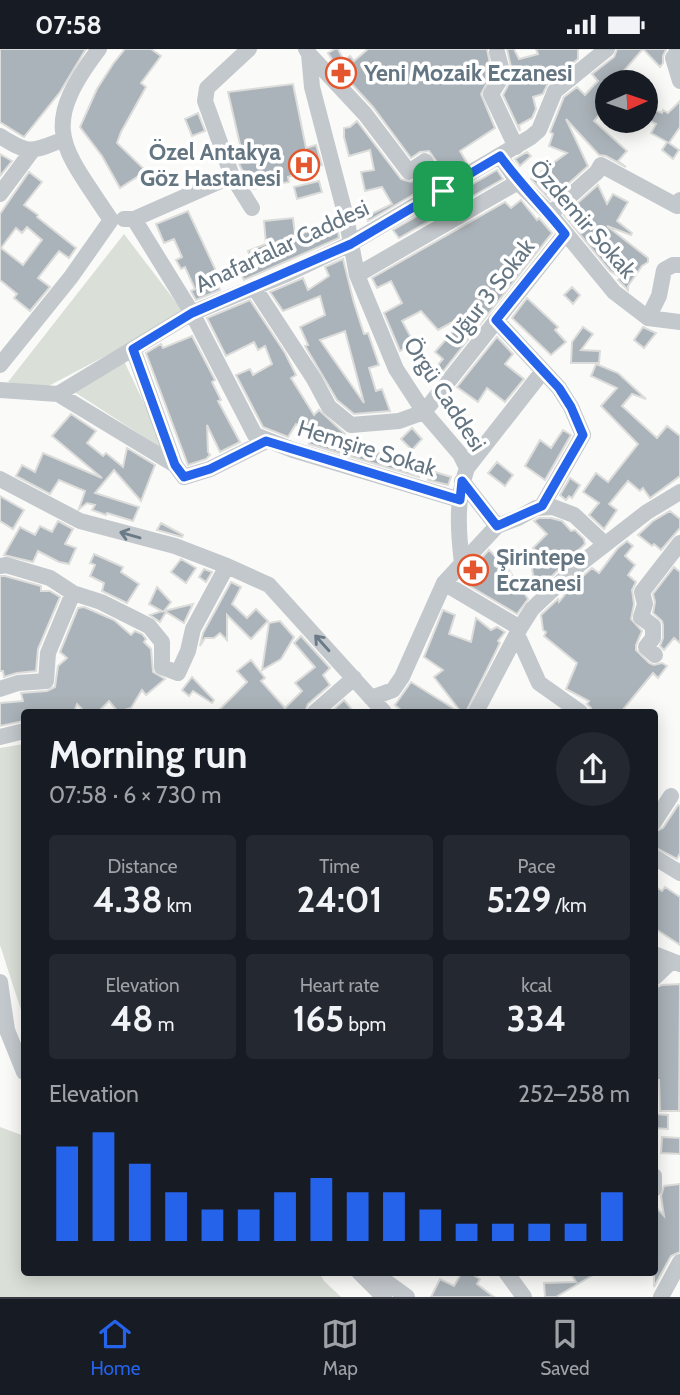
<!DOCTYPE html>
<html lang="en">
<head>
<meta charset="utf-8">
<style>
  body { margin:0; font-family:Cabin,sans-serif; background:#242831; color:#f1f3f6; height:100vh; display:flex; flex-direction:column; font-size:26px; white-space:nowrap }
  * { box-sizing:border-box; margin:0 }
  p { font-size:23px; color:#9ea1a6 }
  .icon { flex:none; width:38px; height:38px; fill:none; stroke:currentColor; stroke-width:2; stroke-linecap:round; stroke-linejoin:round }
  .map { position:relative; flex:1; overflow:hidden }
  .side { position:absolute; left:21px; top:660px; width:637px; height:567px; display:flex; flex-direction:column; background:#171b24; border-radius:7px; box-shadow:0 4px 18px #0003 }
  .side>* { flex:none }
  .needle { width:46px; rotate:87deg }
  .buttons { position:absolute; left:595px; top:21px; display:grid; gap:14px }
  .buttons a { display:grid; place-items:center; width:63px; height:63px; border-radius:50%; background:#171b24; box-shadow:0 4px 18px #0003; font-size:35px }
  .pin { position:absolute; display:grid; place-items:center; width:60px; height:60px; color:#fff; margin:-30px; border-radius:14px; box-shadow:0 4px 10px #0006 }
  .round { display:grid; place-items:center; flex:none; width:74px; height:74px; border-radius:37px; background:#242831 }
  .summary { display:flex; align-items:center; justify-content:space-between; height:119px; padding:0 28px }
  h1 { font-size:38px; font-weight:700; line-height:52px }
  .figures { display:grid; grid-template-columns:repeat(3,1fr); gap:10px; height:119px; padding:7px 28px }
  .figures div { display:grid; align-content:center; border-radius:7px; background:#242831; text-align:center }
  .figures b { font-size:35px; font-weight:700 }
  .figures small { font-size:19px; font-weight:400 }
  .figures p { font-size:19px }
  .chart { height:196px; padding:14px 28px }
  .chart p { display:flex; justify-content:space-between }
  .chart svg { width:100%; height:126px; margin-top:7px; stroke:#2563eb; stroke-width:6 }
  .status { display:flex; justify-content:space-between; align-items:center; height:49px; padding:0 35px; background:#171b24; direction:ltr }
  .status svg { height:19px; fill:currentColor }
  .tab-bar { display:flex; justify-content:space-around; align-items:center; height:98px; border-top:2px solid #363941; background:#171b24; font-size:19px; color:#9ea1a6 }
  .tab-bar a { display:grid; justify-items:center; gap:4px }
  .tab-bar .current { color:#2563eb }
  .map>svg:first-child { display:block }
  .green { fill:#dadfd7 }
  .building { fill:#aab3b9; stroke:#dcdcda; stroke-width:2; fill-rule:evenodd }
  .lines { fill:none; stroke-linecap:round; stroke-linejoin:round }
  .minor { stroke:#c3c8cc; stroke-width:16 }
  .oneway { stroke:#6a7a87 }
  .route-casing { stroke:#fff; stroke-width:14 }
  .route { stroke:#2563eb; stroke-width:9 }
  .labels { text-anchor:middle; stroke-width:7; stroke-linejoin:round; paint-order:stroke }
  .poi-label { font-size:23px; font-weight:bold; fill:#657683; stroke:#fff; text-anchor:start }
  .street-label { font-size:23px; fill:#657683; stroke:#fff }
</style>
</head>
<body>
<div class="status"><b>07:58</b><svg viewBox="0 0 49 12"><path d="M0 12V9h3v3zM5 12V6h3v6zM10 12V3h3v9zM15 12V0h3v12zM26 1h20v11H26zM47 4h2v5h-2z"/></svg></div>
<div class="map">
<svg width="680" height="1248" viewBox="0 0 680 1248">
  <rect width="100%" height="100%" fill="#fafaf8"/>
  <path class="green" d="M124 185 185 265 39 342 8 333Z
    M124 312 167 403 73 342Z
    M24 695V989L21 961 0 896V699Z
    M0 1078 24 1087V1223H319L324 1232 341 1248H0Z"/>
  <path class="building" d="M0 0H86L60 43 24 88 0 73Z
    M125 0H151L161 7 141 34 146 38 121 83 117 94 146 122 120 139 102 107 80 78 97 40 113 15Z
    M335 0H338L344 12 350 7 354 12 368 0H487L492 24 481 45 495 79 460 102 467 114 446 126 429 102 420 103 411 109 373 58 338 20 328 4Z
    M507 0H514L519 10 538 5 536 0H578V10L548 34 543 45 533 48 536 60 532 69 519 76 520 82 503 46 513 27Z
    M617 0H665L666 1 663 7V14L660 18 643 0 621 25 631 33H607V57L594 72 627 102 618 112 626 118 606 107 599 106 566 70 588 117 550 151 531 130 567 104 549 97 553 85 550 83 564 48 577 38 585 46 598 32 592 25 614 8Z
    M293 35 306 99 316 96 322 116 288 128 289 133 252 140 239 115 244 113 228 43Z
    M680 52V78L669 94 679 101 673 110 662 101 667 93 651 84 656 75 648 71 653 60 662 64 663 61 668 64Z
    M198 64 205 82 192 87 185 70Z
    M357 72 401 130 411 133 422 127 428 137 368 172 367 167 392 155 382 138 365 142 361 123 374 121 370 101 349 107 344 88V79L350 78Z
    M527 103 531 107 520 117 515 110Z
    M0 105 12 112 0 127Z
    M497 121 503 130 399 189 393 181Z
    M29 123 42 133 24 156 38 166 37 168 76 199 69 209 59 202 38 229 50 238 30 262 14 249 17 245 0 231V165ZM27 178 42 191 23 216 1 199 16 179 22 184Z
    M319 132 322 143 297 150 294 138Z
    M598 136 607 155 613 145 628 153 617 172 632 184 631 186 607 177 648 209V213L642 217 628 237V241L618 231 620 228 610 222 564 166Z
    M521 151 537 171 539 169 552 184 437 330 430 325 443 310 435 303 469 264 438 281 421 262 402 272 414 294 400 302 384 264 402 254 391 232 377 239 372 229 505 153 511 159Z
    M188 162 216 222 213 223 220 241 196 251 191 242 195 240 185 218 181 220 176 211 182 208 174 190 164 194 156 175Z
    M293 169 295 186 318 180 321 188 338 182 339 189 244 231 235 215 250 207 248 202 266 195 264 172Z
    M343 210 354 254 364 285 368 284 379 316 369 319 376 342 382 340 390 362 354 365 337 351 305 297 308 296 300 278 325 266 320 247 283 262 270 243 303 229 308 241 329 227 325 218ZM345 282 364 354 320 291Z
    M572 238 580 246 573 255 564 246Z
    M527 249 558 278 555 281 566 293 551 306 512 269Z
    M250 251 285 304 296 326 291 329 314 366 319 361 345 385 342 390 421 420 419 428 309 395 311 390 296 375 288 388 263 378 236 326 250 320 253 326 272 315 265 297 258 301 254 293 226 307 207 269Z
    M583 278 593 285 581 301 600 302 599 314H571L572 293Z
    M643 278 656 284 644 299 634 291Z
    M192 287 215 331 212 333 221 351 218 352 240 393 220 403 207 376 208 403 210 406 206 410 188 416 146 304 161 295 163 299Z
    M497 288 513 305 505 315 524 330 505 353 487 339 478 353 457 338Z
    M596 315 618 324 646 350 632 345 622 357 657 389 667 377 680 387V427L650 449 643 439 640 442 628 432 609 455 617 461 604 480 589 466 599 454 583 443 596 424 608 433 638 395 601 357 617 339 591 327Z
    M71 365 96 382 87 394 103 407 106 404 123 418 127 399 155 416 141 452 114 421 95 444 139 458 133 472 107 464 106 466 92 461 95 456 87 454 79 460 85 442 59 431 50 445 16 427 22 416 35 423 43 404 102 429 52 387Z
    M412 379 422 390 412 401 401 390Z
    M563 381 571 386 545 431 525 417 540 391 551 399Z
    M497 413 513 426 505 437 488 424Z
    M432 422 451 428 448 436 428 431Z
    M570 429 580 436 572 449 569 447 566 451 560 446Z
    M0 447 24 461 13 480 0 472Z
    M670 462 680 470V479L661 501 654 495 652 497 638 486 653 472Z
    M539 469H551L562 472 571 482 575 481 584 490 585 495 551 528 534 531 531 514 545 511 533 499 547 485 534 472Z
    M58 472 73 480 65 495 76 499 69 515 59 513 38 502 33 513 4 506 20 478 35 486 40 477 52 483Z
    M161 474 183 486 182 488 157 481Z
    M627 492 633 497 625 507 635 516 628 526 636 533 632 541 634 555 631 570 642 582 636 596V601L649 614 654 616 662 614 667 617 658 629 653 624 621 663H590L591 659 587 655 589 652 566 640 577 614 544 587 546 583 543 581 541 566 558 550 559 553 571 538 592 519 599 524 618 499Z
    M489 501 508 520 528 550 517 565 468 536 463 529Z
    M94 505 123 518 121 523 139 535 127 554 102 542 104 534 90 527 95 516 90 514Z
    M181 510 196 519 186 534 171 523Z
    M674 518 680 523V594L674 589 664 601 660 597 663 589V576L662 572 653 564 655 553 653 545Z
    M204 520 212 523 206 533 199 528Z
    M0 527H5L41 537V542H50L60 548 38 600 36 622 17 624 4 628 3 622H0Z
    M231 533 241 538 232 555 247 569 256 560 268 572 251 590 227 566V591L220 584 214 589H205L200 597 203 584Z
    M157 538 171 553 164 562 193 555 184 574 166 563 160 573 150 566 162 562 149 555Z
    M84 558 114 571 131 586 135 582 142 585 146 590 144 593 151 600 153 623 165 630 146 646 142 641 131 659 118 663 109 652 98 663H85L77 655 74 663H24V672L0 677V654L23 652 21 644 47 642 55 638 58 617 67 609 60 603 78 559Z
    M443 561 455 566 449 585 471 593 476 569 491 581 497 578 505 583 498 592 500 594 466 663H461L434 628 443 621 424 608Z
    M280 572 294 588 281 610 262 621 269 574Z
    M301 587 330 619 323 626 330 636 308 655 305 663H217L247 633 237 622 251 611 265 629 261 632 285 659 302 642 295 634 315 618 294 594Z
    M192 628 214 651 212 654 193 642 189 647 182 641Z
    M411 633 459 663H403L395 656Z
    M344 651 354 663H331Z
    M678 756 680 757V804L677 810 654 798V783L663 779Z
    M654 837 662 842 665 838 680 848V896L654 879Z
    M680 935 679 1062H660L659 1031H654V939L662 936Z
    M654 1065 668 1066V1080L654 1079Z
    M662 1088 680 1089V1105L661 1104Z
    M680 1135V1203L671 1207 654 1238V1156L664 1167 661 1147 664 1137Z
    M462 1223H468L480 1230 477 1235 494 1248H431L440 1230 454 1237Z
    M570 1223H598L556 1248H545L544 1234 576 1233Z"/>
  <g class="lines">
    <path class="minor" d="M249 0 207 39 205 52 232 127 252 159
      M306 0 309 5 312 38 346 168 357 226 396 320 424 363 460 405 467 419C456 450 458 482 462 514
      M679 0 673 9 680 32
      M497 3 503 26 491 45 516 98
      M309 5 365 65 409 123 425 112 443 142
      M0 87C30 106 31 103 62 91
      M500 107 518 133 550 165 614 243 648 269
      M0 145 32 102
      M550 165 597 123 601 116 677 157 680 151
      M124 170H134L232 127
      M134 170 192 264 255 386 293 401 460 451
      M357 226 518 133
      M254 238 314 330 329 358 351 376 399 372 424 363 565 185
      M648 269 659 247 664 221 673 216H680
      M648 269 680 273
      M496 271 559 339 571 358 583 386 542 457
      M133 300 175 416
      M0 316 71 228 111 171C62 97 38 80 99 0
      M0 341 58 345 175 416 184 428 210 420 266 392
      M58 345 192 264 289 224 350 195 531 88 539 81 555 42 607 0
      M467 419 543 322
      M0 430 80 472 175 497 227 517 269 536 384 663
      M462 432 497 477
      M0 517 6 516 50 529 73 544 101 553 149 577 162 593V618L178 624 188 602 193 580 227 517
      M444 534 520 579
      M517 585 539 634 580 663
      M655 606 646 598 653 589V577L641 568 645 555 642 543 680 494
      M0 640 18 634 46 632 48 604 73 544
      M371 649 393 641 402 628 444 534 497 477 518 469 536 459 553 458 574 466 605 495
      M315 663 354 629
      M476 663 520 579 532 560 580 515 647 463 680 443
      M0 688 24 682
      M654 773 671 747
      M654 808 680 824
      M654 905 680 915
      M654 929 671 913
      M0 933 7 981 24 1023
      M654 1127V1140
      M359 1223 384 1248
      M373 1223 407 1248
      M506 1223 524 1248
      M661 1248 680 1213"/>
  </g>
  <defs><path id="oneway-shaft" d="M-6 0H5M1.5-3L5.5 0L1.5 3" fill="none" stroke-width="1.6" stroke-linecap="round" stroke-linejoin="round" transform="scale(1.75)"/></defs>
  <g class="oneway">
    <use href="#oneway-shaft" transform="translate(130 486) rotate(-164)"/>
    <use href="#oneway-shaft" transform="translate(322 594) rotate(-132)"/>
  </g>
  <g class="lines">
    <g class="route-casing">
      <path id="route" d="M500 107C520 135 544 158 565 185L496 271 559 339 571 358 583 386 542 457 497 477 462 432 460 451 266 392 210 420 184 428 175 416 133 300 192 264 351 195Z"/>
    </g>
    <use href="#route" class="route"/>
  </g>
  <defs>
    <g id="pharmacy-ring" transform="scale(1.575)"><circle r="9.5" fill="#fff" stroke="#e4572e" stroke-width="1.5"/><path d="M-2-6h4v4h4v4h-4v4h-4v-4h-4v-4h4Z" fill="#e4572e"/></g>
    <g id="hospital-ring" transform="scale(1.575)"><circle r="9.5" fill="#fff" stroke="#e4572e" stroke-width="1.5"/><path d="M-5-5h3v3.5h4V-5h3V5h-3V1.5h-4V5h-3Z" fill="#e4572e"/></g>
  </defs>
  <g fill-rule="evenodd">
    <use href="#pharmacy-ring" x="341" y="24"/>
    <use href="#hospital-ring" x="304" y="116"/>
    <use href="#pharmacy-ring" x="473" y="521"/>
  </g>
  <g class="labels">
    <g class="poi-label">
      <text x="364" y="32">Yeni Mozaik Eczanesi</text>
      <text x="281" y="111" text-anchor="end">Özel Antakya<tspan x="281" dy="26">Göz Hastanesi</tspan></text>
      <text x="496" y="516">Şirintepe<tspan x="496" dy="26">Eczanesi</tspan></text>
    </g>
    <g class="street-label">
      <text transform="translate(583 170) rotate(49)" y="8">Özdemir Sokak</text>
      <text transform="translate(282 197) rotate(-25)" y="8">Anafartalar Caddesi</text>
      <text transform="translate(490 243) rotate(-52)" y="8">Uğur 3 Sokak</text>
      <text transform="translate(445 345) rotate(57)" y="8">Örgü Caddesi</text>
      <text transform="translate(367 399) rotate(17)" y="8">Hemşire Sokak</text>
    </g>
  </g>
</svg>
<div class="buttons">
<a><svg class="needle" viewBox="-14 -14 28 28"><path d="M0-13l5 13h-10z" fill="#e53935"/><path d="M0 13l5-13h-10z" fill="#9ea1a6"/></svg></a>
</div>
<div class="pin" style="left:443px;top:142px;background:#1e9e55"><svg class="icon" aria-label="arrive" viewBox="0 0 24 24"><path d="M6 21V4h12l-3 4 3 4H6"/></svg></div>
<section class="side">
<div class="summary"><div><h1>Morning run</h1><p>07:58 · 6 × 730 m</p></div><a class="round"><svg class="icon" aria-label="share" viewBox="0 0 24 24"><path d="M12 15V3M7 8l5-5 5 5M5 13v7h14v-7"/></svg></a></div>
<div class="figures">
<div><p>Distance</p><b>4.38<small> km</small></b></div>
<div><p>Time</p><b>24:01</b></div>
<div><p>Pace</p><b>5:29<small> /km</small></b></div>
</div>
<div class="figures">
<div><p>Elevation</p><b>48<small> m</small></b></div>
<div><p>Heart rate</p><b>165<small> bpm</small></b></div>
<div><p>kcal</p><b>334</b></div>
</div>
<div class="chart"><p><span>Elevation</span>252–258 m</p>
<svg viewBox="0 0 160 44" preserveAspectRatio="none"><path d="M5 44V11M15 44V6M25 44V17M35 44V27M45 44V33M55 44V33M65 44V27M75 44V22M85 44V27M95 44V27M105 44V33M115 44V38M125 44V38M135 44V38M145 44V38M155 44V27"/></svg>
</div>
</section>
</div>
<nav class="tab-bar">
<a class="current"><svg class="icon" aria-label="home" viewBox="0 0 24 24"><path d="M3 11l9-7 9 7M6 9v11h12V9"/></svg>Home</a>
<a><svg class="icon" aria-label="map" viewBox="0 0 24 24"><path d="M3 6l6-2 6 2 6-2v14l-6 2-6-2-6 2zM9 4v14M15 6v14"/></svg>Map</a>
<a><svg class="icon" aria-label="saved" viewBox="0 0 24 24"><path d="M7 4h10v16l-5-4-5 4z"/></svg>Saved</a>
</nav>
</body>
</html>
